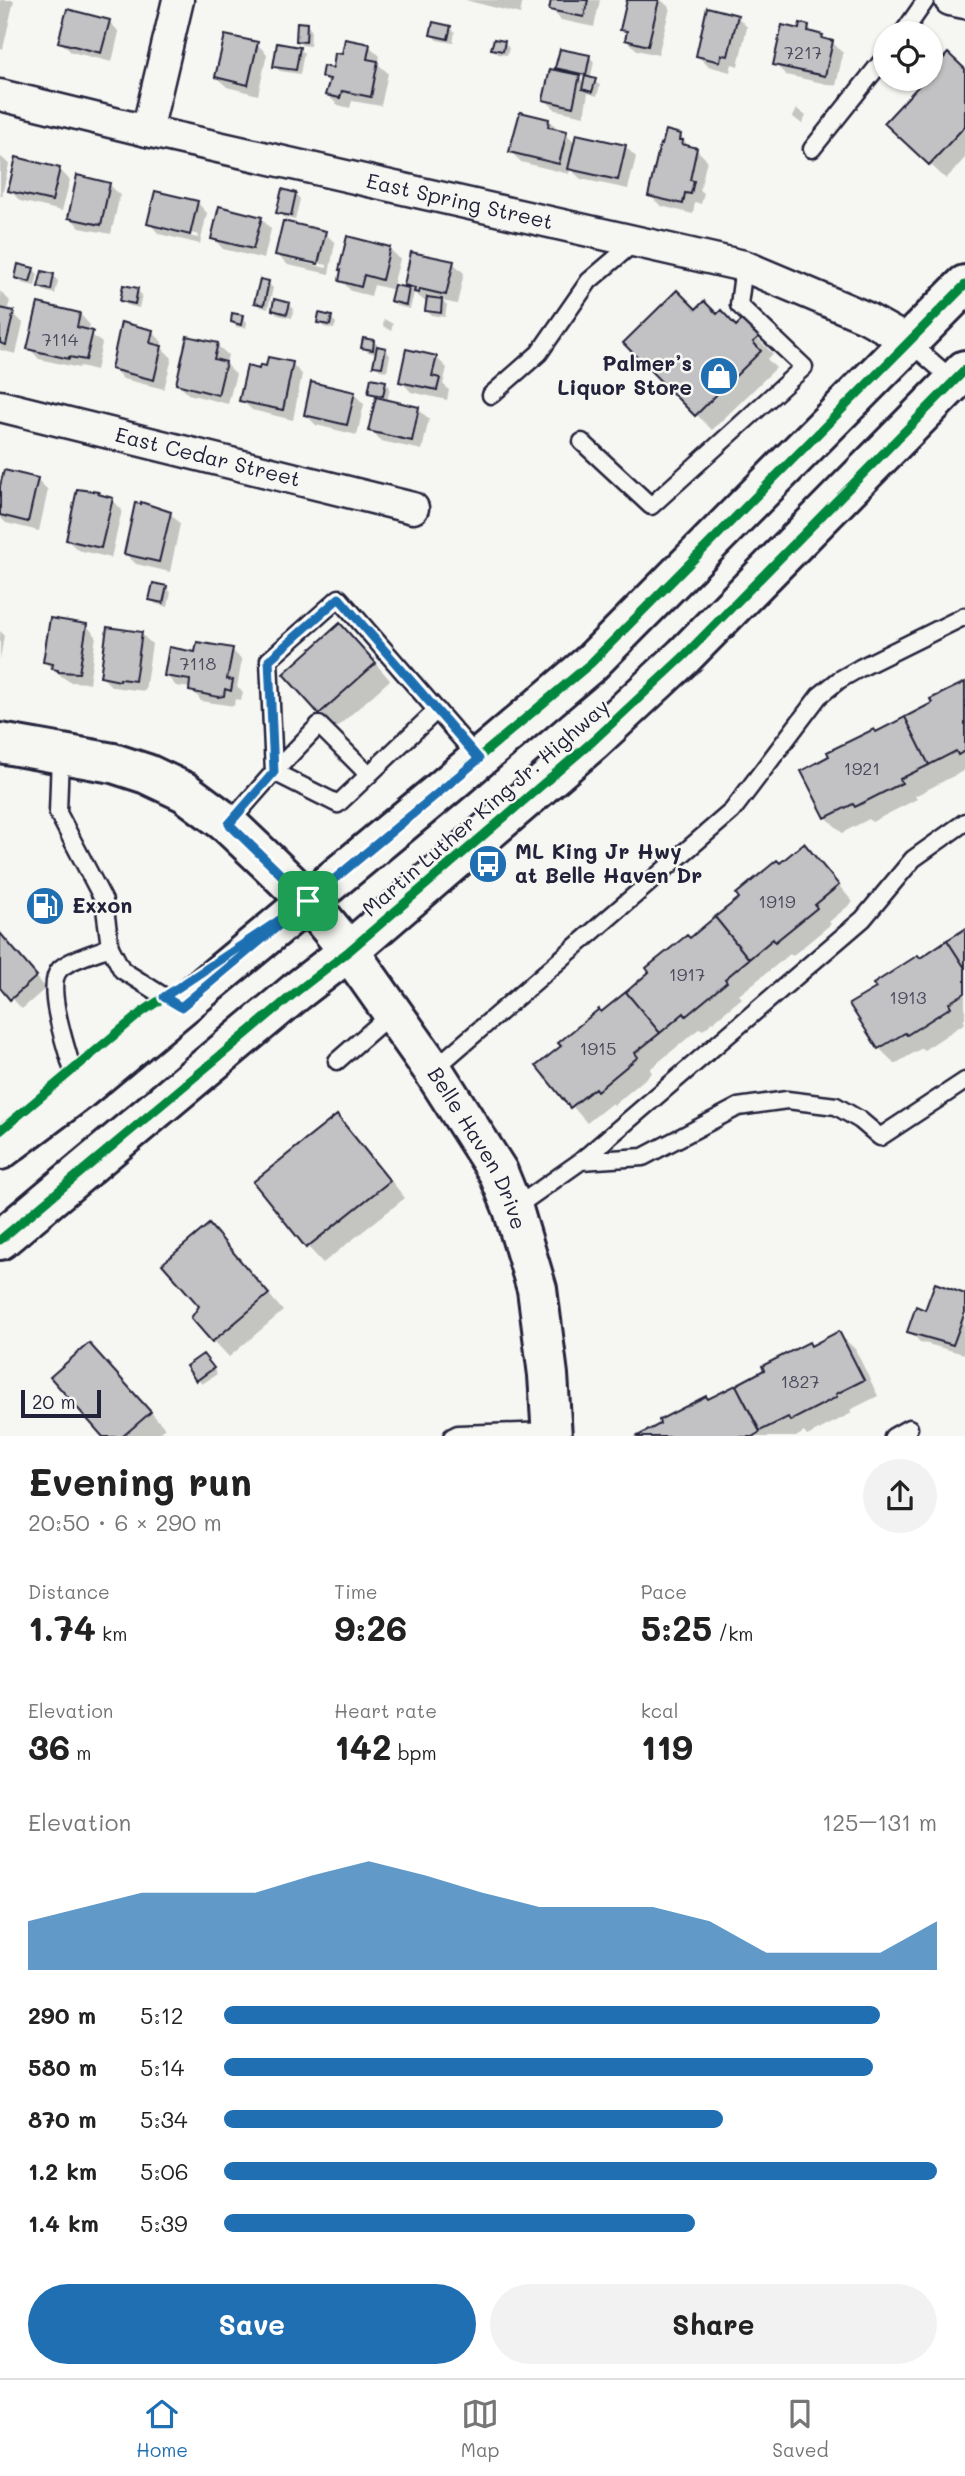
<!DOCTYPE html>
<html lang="en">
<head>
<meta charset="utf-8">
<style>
  body { margin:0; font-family:Mali,sans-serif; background:#f2f2f2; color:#222; height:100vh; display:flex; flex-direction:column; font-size:26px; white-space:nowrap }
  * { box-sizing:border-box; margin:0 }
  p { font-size:23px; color:#767676 }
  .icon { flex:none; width:38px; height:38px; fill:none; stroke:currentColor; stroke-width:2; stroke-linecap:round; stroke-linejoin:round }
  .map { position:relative; height:1436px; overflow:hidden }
  .panel { display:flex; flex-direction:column; background:#fff; flex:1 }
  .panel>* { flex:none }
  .controls { position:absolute; left:873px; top:21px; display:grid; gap:14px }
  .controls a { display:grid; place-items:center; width:70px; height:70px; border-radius:50%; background:#fff; box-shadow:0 2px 5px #0004; font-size:35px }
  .scale { position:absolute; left:21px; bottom:18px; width:80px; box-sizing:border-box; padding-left:7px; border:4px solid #22223b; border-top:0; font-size:19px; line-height:24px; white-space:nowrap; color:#22223b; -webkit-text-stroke:5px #f6f6f2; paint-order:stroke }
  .pin { position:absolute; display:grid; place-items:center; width:60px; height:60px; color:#fff; margin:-30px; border-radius:14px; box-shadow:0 4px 10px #0006 }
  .round { display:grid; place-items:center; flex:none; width:74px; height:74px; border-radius:37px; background:#f2f2f2 }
  .summary { display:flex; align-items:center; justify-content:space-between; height:119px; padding:0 28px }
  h1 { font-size:38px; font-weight:700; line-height:52px }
  .figures { display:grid; grid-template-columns:repeat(3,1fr); gap:10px; height:119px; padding:7px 28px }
  .figures div { display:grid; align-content:center }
  .figures b { font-size:35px; font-weight:700 }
  .figures small { font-size:19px; font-weight:400 }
  .figures p { font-size:19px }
  .chart { height:196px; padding:14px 28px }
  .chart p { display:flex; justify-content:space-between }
  .chart svg { width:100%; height:126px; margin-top:7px; fill:#1f6fb2; opacity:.7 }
  .cta { display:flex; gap:14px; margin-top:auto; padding:14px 28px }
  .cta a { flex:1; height:80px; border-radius:42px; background:#1f6fb2; color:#fff; font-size:28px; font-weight:700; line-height:80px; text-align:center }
  .cta a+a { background:#f2f2f2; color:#222 }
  ul { padding:0 28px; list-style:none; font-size:23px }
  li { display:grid; grid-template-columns:112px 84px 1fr; align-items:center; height:52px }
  li i { height:18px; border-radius:9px; background:#1f6fb2 }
  .tabs { display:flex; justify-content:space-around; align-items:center; height:98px; border-top:2px solid #e0e0e0; background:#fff; font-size:19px; color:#767676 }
  .tabs a { display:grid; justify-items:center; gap:4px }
  .tabs .on { color:#1f6fb2 }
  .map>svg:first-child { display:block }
  .shadow { fill:#0003; fill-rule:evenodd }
  .building { fill:#c2c2c4; stroke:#22223b; stroke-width:2 }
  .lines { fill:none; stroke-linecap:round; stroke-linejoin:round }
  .service-casing { stroke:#22223b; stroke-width:21 }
  .minor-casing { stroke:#22223b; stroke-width:35 }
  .tertiary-casing { stroke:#22223b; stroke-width:44 }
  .primary-casing { stroke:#22223b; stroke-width:44 }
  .service { stroke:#f6f6f2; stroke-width:16 }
  .minor { stroke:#f6f6f2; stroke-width:30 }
  .tertiary { stroke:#f6f6f2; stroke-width:38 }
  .primary { stroke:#f6f6f2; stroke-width:38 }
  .cycleway-casing { stroke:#f6f6f2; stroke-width:13 }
  .cycleway { stroke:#00873e; stroke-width:9 }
  .route-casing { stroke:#fff; stroke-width:14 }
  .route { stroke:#1f6fb2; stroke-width:9 }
  .labels { text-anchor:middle; stroke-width:5; stroke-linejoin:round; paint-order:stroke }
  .number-label { font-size:18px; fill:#4a4a5d }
  .street-label { font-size:21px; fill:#22223b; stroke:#f6f6f2 }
  .poi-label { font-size:21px; font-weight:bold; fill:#22223b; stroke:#f6f6f2; text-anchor:start }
</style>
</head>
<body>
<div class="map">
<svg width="965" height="1437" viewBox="0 0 965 1437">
  <rect width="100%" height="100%" fill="#f6f6f2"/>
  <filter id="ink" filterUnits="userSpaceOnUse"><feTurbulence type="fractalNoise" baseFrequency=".0143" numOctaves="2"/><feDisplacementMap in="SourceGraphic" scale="14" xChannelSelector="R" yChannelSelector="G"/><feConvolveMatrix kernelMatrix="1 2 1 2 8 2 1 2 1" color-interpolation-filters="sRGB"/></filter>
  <g filter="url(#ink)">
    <path class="shadow" d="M0 0H14L3 49H0Z
      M465 0H523L520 14Z
      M553 0H600L594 27 561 20 551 9Z
      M629 0H661L670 8 658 55 637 50 626 40 628 35 622 29Z
      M737 16 747 27 738 66 732 64 730 72 708 66 698 56Z
      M109 21 119 32 112 62 71 52 60 41Z
      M307 25 311 30 310 46 302 45 297 40Z
      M450 27 455 32 453 43 437 40 432 35Z
      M808 27 817 35 832 42 843 53 836 86 786 75 775 64 800 31Z
      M504 43 509 48 507 55 498 54 493 49Z
      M257 44 267 54 258 95 227 87 216 77Z
      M369 46 380 56 378 64 388 73 381 106 352 101 350 108 338 105 327 95 330 84 323 77 334 70 343 56Z
      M299 49 304 53 300 74 280 71 275 66Z
      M561 51 590 57 594 62 590 80 600 85 597 96 588 93 584 116 556 110 545 100 563 74 557 68ZM578 76 587 78 585 83Z
      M965 71V158L946 179 886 123 927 79H931V74Z
      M797 109 806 116 802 124 793 117Z
      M549 121 576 143 625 146 636 157 628 189 581 179 570 169 569 174 521 162 511 152Z
      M680 135 690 148 696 149 707 160 700 190 704 193 701 204 695 202 693 214 661 206 650 196Z
      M0 156 9 164 2 196 0 195Z
      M59 169 70 180 62 211 20 201 10 190Z
      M109 184 120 195 111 234 80 228 70 217Z
      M295 194 300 199 295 220 283 217 278 212Z
      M197 202 207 213 200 244 159 234 149 223ZM159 225 199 235 198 238 159 229Z
      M261 218 271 229 264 259 223 249 213 238Z
      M325 233 335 243 329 274 288 265 277 254ZM287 256 327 265V268L287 259Z
      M389 248 400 259 393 286 411 290 405 284 453 263 464 273 457 304 442 301 447 305 445 317 431 315 427 311 426 302 414 293 410 309 397 306 392 301 395 290 374 285 371 296 351 291 341 280Z
      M33 269 38 274 35 286 22 283 17 278Z
      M53 276 58 281 55 294 44 291 40 286Z
      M268 283 273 288 268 309 261 307 256 303Z
      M137 290 142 295 139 308 127 305 122 300Z
      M0 291 10 301 7 311 13 313 23 323 16 354 0 350Z
      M289 304 294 309 292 318 278 315 273 310Z
      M696 312 717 317 737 328 742 323 773 354 767 359 776 368 712 430 625 343Z
      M80 314 90 325 88 332 102 343 96 370 80 366 79 368 39 359 29 348Z
      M242 317 247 322 246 328 237 327 232 322Z
      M331 318 336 323 334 329 324 327 319 322Z
      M384 319 393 324 391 331 383 326Z
      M152 331 162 342 161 347 172 358 164 389 123 379 113 368Z
      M374 342 390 355 387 371 380 370 375 365 377 354 368 352 363 347Z
      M217 345 228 355 226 364 236 374 228 404 188 394 178 384Z
      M436 357 447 368 443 384 449 390 447 400 411 392 401 381Z
      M292 364 302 374 293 420 252 410 241 400 260 371Z
      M385 383 390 387 387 402 418 409 429 419 422 450 381 441 370 430 378 398 370 392Z
      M354 394 364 404 357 435 316 425 306 415Z
      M38 480 48 490 39 531 6 523 0 517V494Z
      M101 497 112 499 122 510 111 558 78 550 67 540Z
      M170 513 180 524 170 572 136 564 125 553Z
      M166 588 171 592 168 607 156 604 151 600Z
      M86 625 96 636 89 683 70 682 55 672 44 661Z
      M0 631 4 635 0 660Z
      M141 634 152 644 145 691 112 687 101 676Z
      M356 641 390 680 336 728 320 712Z
      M232 650 242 660 237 687 243 692 241 700 235 699 234 706 201 701 191 688 176 686 166 675 196 654Z
      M965 684V770L915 796 917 799 872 822 869 819 842 833 826 817 876 734 934 704Z
      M804 845 853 902 829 922 831 924 792 956 790 954 739 995 742 998 703 1030 700 1028 650 1069 652 1073 614 1105 612 1103 587 1123 538 1067Z
      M965 931V1018L963 1019 965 1023 924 1050 922 1048 895 1064 879 1048 852 1005 878 988 876 984Z
      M0 935 46 988 22 1009 0 985Z
      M337 1117 353 1133 405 1198 323 1263 308 1247 256 1182Z
      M225 1242 283 1311 229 1357 193 1318 202 1306Z
      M965 1296 964 1354 920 1342 909 1331 926 1312Z
      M839 1334 855 1349 878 1396 850 1410 852 1413 807 1436 804 1432 796 1437H639Z
      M105 1361 165 1428 156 1437H105Z
      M208 1361 217 1374 202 1384 198 1380Z"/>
    <path class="building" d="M551 0H588L584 17 549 10Z
      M627 0H659L648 46 625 40 627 31 620 30Z
      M707 7 738 15 728 56 721 55 720 62 696 56Z
      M67 9 110 20 101 53 58 42Z
      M297 22 307 23 306 42 296 41Z
      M433 22 451 26 448 39 430 35Z
      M800 23 809 25 808 31 823 35 822 38 833 41 825 76 773 65 782 25 799 29Z
      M225 35 258 42 248 85 215 77Z
      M345 39 370 44 367 59 378 61 371 97 342 91 340 98 325 95 330 79 321 77 323 66 333 68 335 53 342 54Z
      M494 39 505 41 503 51 491 49Z
      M277 43 300 47 296 70 273 67Z
      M560 49 590 55 586 75 555 68Z
      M948 53 965 69V126L929 165 884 123 925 79H931V72Z
      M550 69 580 75 573 107 543 100Z
      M585 76 596 79 592 92 582 89Z
      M520 112 549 119 548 127 567 131 559 164 509 152Z
      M666 130 681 134 680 140H683L682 144 697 148 690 180 694 181 691 194 685 193 683 204 648 196 660 144 662 145Z
      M576 134 626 145 618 180 568 169Z
      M16 157 60 168 52 201 8 191Z
      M77 175 110 183 101 225 68 218Z
      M282 189 296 193 291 216 276 213Z
      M155 191 198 201 190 235 147 224Z
      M219 206 262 217 253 249 211 239Z
      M283 221 326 231 318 264 275 255Z
      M347 236 390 247 382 280 364 275 361 287 339 281 341 270H339Z
      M411 252 454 261 446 295 420 289 419 293 414 292 415 288 404 285Z
      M18 264 34 268 30 282 15 278Z
      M42 271 54 274 51 290 38 287Z
      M260 279 269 281 264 305 254 303Z
      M123 285 138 288 135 304 120 301Z
      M394 285 409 288 406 305 390 301Z
      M677 290 696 309 704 301 717 314 721 310 736 326 742 320 759 337 753 342 761 351 695 416 623 343Z
      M427 297 442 299 441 313 425 311Z
      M274 299 290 303 287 314 272 310Z
      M38 303 80 313 77 327 93 331 86 360 69 357V359L27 349Z
      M0 308 14 311 6 345 0 343Z
      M232 313 243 315 241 325 231 322Z
      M319 313 332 316 330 325 317 323Z
      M121 322 153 330 150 343 162 346 154 380 111 369Z
      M187 336 218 343 214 359 226 362 218 395 176 384Z
      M363 338 374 340 373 350 361 348Z
      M377 346 386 348 382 367 373 366Z
      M406 349 437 356 432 376 440 378 437 390 399 382Z
      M268 357 293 362 283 410 239 401 247 366 259 369 260 365 266 366Z
      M371 378 386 381 383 396 368 393Z
      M311 382 355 392 347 425 304 415Z
      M376 397 419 407 412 441 368 431Z
      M4 470 38 478 28 522 0 515V486Z
      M77 489 99 492 98 494 113 498 101 548 66 540Z
      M141 502 171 512 159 562 124 554 135 503 141 504Z
      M153 583 167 586 163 603 149 600Z
      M50 618 87 624 79 673 58 672V670L52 669 53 664 43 662Z
      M340 623 376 663 319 714 283 674Z
      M107 627 142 632 135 681 120 679V681L100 677Z
      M197 642 233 648 227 679 233 680 231 691 225 689 224 696 218 697 189 691 190 680 164 676 169 647 195 652Z
      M965 682V751L958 755 956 751 929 765 905 717 932 703 930 699Z
      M905 717 929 765 900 779 902 783 855 807 853 804 825 818 801 771 829 756 827 752 874 729 876 732Z
      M804 843 839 885 815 905 817 908 775 942 773 939 749 959 715 917 739 898 736 894 777 860 780 863Z
      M715 917 749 959 725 979 727 982 686 1016 684 1013 660 1033 626 992 649 972 646 968 687 935 690 938Z
      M965 929V968L947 940Z
      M0 933 37 976 10 1000 0 988Z
      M947 940 965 968V993L949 1003 951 1007 907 1035 905 1033 878 1049 849 1004 876 988 873 984 918 955 920 958Z
      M626 992 660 1033 635 1053 638 1057 597 1091 595 1088 570 1108 536 1066 561 1046 558 1043 599 1009 601 1012Z
      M337 1115 390 1181 306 1248 253 1182Z
      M209 1224 269 1294 212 1342 191 1318 199 1306 162 1264Z
      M935 1283 965 1294V1312L953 1345 907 1332 916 1306 925 1310Z
      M839 1331 864 1380 836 1394 837 1397 790 1421 788 1417 760 1431 736 1385 764 1370 762 1366 809 1342 811 1346Z
      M89 1343 151 1412 122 1437H103L50 1377Z
      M203 1354 214 1368 196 1381 186 1366Z
      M736 1385 760 1432 752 1437H636L660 1424 659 1420 706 1396 708 1399Z"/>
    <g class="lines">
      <g class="service-casing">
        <path id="service" d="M903 33 926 0
          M812 149 886 56
          M908 341 954 381
          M491 395 539 353 589 281 636 241
          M582 442 651 506 804 367 739 305 744 266
          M60 754 58 813 104 901 110 947 122 970 179 1006
          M369 775 319 725 274 772 338 804 437 710
          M228 824 274 772 269 660 339 598 479 759
          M337 1061 393 1012
          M433 1070 732 811 819 696 839 680 860 668 965 616
          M78 1088C72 1064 42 987 60 969 69 960 97 952 110 947
          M581 1161 643 1157 738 1107 787 1100 836 1106 860 1120 880 1137 965 1081
          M513 1209 581 1161 863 919 913 859 965 822
          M452 1437 458 1434 551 1431
          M893 1437 909 1428"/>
      </g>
      <g class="minor-casing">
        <g id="minor">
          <path d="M950 0 965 3"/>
          <path id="s1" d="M0 95 147 131 744 266 865 317 908 341"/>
          <path d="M147 131 178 0"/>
          <path id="s2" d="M0 406 413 508"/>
        </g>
      </g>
      <g class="tertiary-casing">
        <g id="tertiary">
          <path id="s3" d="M0 743 113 763 147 774 185 792 228 824 268 862 308 901 349 951 433 1070 498 1172 513 1209 537 1289 548 1375 552 1437"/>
        </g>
      </g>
      <g class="primary-casing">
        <path id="primary" d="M0 1150 79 1091 444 788 591 663 965 285
          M0 1240 296 992 349 951 593 741 684 656 965 370"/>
      </g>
      <use href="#service" class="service"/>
      <use href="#minor" class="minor"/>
      <use href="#tertiary" class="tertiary"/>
      <use href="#primary" class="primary"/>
      <g class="cycleway-casing">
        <path id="cycleway" d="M0 1131 142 1012 308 901 591 663 965 285
          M0 1240 296 992 349 951 593 741 684 656 965 370"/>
      </g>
      <use href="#cycleway" class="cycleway"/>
    </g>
  </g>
  <g class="lines" filter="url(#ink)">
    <g class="route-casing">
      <path id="route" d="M308 901 229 824 274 772 269 660 339 598 479 759 308 901 164 997 181 1007 308 901"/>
    </g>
    <use href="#route" class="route"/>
  </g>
  <defs>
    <g id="shop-disc" transform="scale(2.0125)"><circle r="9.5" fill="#1f6fb2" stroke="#f6f6f2"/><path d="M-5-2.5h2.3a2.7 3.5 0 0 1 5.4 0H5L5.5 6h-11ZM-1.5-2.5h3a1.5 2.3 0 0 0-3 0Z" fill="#fff"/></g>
    <g id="bus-disc" transform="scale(2.0125)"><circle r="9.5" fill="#1f6fb2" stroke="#f6f6f2"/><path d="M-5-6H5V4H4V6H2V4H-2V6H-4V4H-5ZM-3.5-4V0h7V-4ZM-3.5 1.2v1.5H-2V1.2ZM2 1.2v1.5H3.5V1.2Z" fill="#fff"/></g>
    <g id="fuel-disc" transform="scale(2.0125)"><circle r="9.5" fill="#1f6fb2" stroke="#f6f6f2"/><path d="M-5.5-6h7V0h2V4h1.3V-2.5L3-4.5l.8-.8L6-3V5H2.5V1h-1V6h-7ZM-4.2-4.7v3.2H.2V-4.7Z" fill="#fff"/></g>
  </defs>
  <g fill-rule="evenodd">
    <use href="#shop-disc" x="719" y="376"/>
    <use href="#bus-disc" x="488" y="864"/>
    <use href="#fuel-disc" x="45" y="906"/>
  </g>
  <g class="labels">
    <g class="number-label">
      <text x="803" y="59">7217</text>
      <text x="60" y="346">7114</text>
      <text x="198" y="670">7118</text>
      <text x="862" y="775">1921</text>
      <text x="777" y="908">1919</text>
      <text x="687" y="981">1917</text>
      <text x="908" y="1004">1913</text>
      <text x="598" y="1055">1915</text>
      <text x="800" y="1388">1827</text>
    </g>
    <g class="street-label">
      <text dy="7" stroke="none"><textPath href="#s1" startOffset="472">East Spring Street</textPath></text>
      <text dy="7" stroke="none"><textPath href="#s2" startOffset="214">East Cedar Street</textPath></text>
      <text transform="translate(486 808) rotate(-41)" y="7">Martin Luther King Jr. Highway</text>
      <text dy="7" stroke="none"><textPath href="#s3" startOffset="658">Belle Haven Drive</textPath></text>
    </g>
    <g class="poi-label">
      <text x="692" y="371" text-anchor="end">Palmer’s<tspan x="692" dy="24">Liquor Store</tspan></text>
      <text x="515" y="859">ML King Jr Hwy<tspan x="515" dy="24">at Belle Haven Dr</tspan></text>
      <text x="72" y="913">Exxon</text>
    </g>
  </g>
</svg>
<div class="controls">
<a><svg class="icon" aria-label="locate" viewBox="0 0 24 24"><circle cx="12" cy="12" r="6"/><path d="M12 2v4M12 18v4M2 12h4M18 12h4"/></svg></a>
</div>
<div class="scale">20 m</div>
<div class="pin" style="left:308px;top:901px;background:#1e9e55"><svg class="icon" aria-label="arrive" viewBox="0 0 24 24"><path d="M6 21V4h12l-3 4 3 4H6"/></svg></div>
</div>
<section class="panel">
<div class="summary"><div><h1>Evening run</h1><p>20:50 · 6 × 290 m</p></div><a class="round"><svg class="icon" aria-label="share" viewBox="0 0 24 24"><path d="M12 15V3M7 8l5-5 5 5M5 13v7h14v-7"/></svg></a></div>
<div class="figures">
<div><p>Distance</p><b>1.74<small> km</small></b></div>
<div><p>Time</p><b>9:26</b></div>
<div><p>Pace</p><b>5:25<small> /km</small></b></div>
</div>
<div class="figures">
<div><p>Elevation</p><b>36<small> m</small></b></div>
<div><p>Heart rate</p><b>142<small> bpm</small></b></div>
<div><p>kcal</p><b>119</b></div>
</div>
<div class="chart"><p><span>Elevation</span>125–131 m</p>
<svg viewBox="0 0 160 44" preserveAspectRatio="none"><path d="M0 44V27L10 22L20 17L30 17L40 17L50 11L60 6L70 11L80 17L90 22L100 22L110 22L120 27L130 38L140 38L150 38L160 27V44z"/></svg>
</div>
<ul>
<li><b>290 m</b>5:12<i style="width:92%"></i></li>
<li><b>580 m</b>5:14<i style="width:91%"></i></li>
<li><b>870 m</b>5:34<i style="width:70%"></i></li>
<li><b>1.2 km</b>5:06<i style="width:100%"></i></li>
<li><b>1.4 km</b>5:39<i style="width:66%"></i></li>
</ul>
<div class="cta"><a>Save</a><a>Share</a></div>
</section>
<nav class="tabs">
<a class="on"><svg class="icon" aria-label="home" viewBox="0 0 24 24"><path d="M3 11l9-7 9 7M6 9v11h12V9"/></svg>Home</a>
<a><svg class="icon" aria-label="map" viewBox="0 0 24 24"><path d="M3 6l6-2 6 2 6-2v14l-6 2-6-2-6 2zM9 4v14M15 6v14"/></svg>Map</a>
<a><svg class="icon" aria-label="saved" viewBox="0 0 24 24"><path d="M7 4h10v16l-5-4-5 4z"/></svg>Saved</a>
</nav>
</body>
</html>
